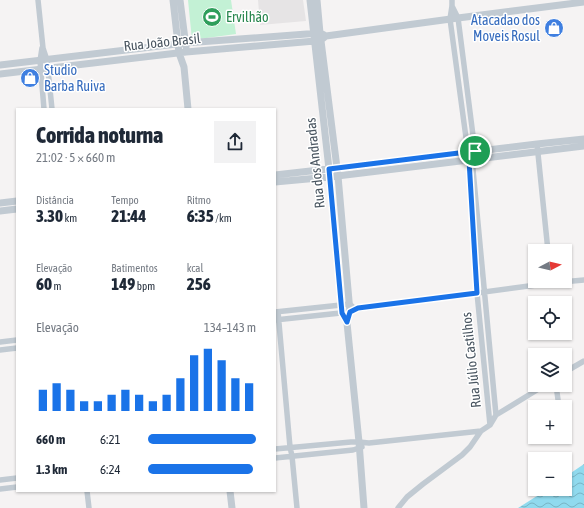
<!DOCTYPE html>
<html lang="pt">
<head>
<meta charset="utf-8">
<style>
  body { margin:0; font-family:"Asap Condensed",sans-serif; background:#f2f2f3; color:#1f2937; height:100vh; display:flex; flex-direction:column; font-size:15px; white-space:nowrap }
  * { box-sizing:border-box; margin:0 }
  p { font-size:13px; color:#747a83 }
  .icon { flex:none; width:22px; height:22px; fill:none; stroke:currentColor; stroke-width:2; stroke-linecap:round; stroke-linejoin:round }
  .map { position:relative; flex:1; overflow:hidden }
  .sheet { position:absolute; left:16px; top:108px; width:260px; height:384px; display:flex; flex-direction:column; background:#fff; border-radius:0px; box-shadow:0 1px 3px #0004 }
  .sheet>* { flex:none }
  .needle { width:26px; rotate:83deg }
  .tools { position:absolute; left:528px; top:244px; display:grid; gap:8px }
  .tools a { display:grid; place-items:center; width:44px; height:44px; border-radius:0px; background:#fff; box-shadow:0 1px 3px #0004; font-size:20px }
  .pin { position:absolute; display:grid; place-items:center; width:34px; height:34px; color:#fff; margin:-17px; border:2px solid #fff; border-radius:50%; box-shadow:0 1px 4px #0007 }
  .round { display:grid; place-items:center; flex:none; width:42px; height:42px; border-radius:0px; background:#f2f2f3 }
  .head { display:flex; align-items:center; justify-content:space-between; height:68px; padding:0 20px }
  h1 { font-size:22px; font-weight:800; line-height:30px }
  .stats { display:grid; grid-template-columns:repeat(3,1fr); gap:6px; height:68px; padding:4px 20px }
  .stats div { display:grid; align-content:center }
  .stats b { font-size:17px; font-weight:800 }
  .stats small { font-size:11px; font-weight:400 }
  .stats p { font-size:11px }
  .chart { height:112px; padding:8px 20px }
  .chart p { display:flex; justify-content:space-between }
  .chart svg { width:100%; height:72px; margin-top:4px; stroke:#1a73e8; stroke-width:6 }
  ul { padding:0 20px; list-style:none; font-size:13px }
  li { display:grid; grid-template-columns:64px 48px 1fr; align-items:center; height:30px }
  li i { height:10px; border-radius:5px; background:#1a73e8 }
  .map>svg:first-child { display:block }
  .education { fill:#e6e4e5 }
  .grass { fill:#c3f1d5 }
  .water { fill:url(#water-waves) }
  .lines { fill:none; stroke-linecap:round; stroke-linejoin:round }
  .minor { stroke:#c1cad2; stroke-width:5.5 }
  .tertiary { stroke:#c1cad2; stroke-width:7 }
  .route-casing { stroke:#fff; stroke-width:8 }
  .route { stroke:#1a73e8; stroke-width:5 }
  .labels { text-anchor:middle; stroke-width:3; stroke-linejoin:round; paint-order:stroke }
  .leisure-label { font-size:14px; fill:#27864d; stroke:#fff; text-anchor:start }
  .shop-label { font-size:14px; fill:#366cbe; stroke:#fff; text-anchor:end }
  .street-label { font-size:14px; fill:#4a5661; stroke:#fff }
</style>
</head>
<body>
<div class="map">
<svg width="584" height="508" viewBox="0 0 584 508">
  <defs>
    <pattern id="water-waves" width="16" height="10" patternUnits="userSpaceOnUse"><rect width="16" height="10" fill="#90daee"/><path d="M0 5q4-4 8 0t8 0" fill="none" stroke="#78b4c4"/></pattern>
  </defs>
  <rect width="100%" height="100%" fill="#f5f3f3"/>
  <path class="education" d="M258 0H303L306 21 260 25Z"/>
  <path class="grass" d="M188 0H231L236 34 192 40Z"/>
  <path class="water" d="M584 464V508H518L548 489H565V477Z"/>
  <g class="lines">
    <path class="minor" d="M38 0 43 48 47 60 52 109
      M452 0V6L450 19 469 160 477 293 490 425
      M452 6 458 18 475 151 472 159 496 415
      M42 48 40 61 44 109
      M537 144 548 251
      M275 312 341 305 349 304 352 306
      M278 312 290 447 292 456 297 508
      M275 320 350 312 358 309 551 283 584 280
      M0 342 17 340
      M0 350 17 348
      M565 372 584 361
      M556 385 559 407
      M563 437 564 441
      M275 449 351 442H359L369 443 481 431
      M275 458 353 450 362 447
      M0 480 17 478
      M0 489 17 487
      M87 491 89 508
      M398 508 407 497 423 484 462 455 470 447 481 431 490 425 496 415 545 385"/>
    <path class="tertiary" d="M173 0 179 53 184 67 188 109
      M180 0 186 47
      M310 0 329 169 342 313 347 323
      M317 0 320 33 338 176 350 312 347 323 359 442 364 508
      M0 65 185 43 320 33 324 35
      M0 74 186 52 315 41 321 40 326 36 458 18 584 2
      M275 175 337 168 537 144 584 139
      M275 182 329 177 584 146
      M0 203 17 201
      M0 211 17 209
      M230 491 232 508"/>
  </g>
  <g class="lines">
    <g class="route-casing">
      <path id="route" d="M475 151 472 159 469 160 477 293 358 308 350 312 347 322 342 313 329 169Z"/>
    </g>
    <use href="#route" class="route"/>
  </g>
  <defs>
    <g id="stadium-disc" transform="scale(1)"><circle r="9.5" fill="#2e9e5b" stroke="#fff"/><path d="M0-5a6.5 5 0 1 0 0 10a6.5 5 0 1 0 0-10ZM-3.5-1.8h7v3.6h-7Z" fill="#fff"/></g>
    <g id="shop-disc" transform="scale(1)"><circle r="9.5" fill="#3f7fe0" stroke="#fff"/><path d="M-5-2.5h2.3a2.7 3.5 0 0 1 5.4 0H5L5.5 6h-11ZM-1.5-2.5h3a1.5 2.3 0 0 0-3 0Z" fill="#fff"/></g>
  </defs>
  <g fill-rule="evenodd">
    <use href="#stadium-disc" x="212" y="17"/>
    <use href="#shop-disc" x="554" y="28"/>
    <use href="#shop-disc" x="30" y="78"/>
  </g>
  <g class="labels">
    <g class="leisure-label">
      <text x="226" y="22">Ervilhão</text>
    </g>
    <g class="shop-label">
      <text x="540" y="25">Atacadao dos<tspan x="540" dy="16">Moveis Rosul</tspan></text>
      <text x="44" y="75" text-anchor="start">Studio<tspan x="44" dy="16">Barba Ruiva</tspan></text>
    </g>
    <g class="street-label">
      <text transform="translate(162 42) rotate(-6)" y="5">Rua João Brasil</text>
      <text transform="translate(315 163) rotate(-96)" y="5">Rua dos Andradas</text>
      <text transform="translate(471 360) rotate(-96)" y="5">Rua Júlio Castilhos</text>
    </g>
  </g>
</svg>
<div class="tools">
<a><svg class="needle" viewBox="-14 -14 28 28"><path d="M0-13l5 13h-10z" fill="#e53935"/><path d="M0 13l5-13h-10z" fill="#747a83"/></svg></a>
<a><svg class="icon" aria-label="locate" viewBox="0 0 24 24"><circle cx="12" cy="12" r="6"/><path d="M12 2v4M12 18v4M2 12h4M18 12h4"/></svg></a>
<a><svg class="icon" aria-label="layers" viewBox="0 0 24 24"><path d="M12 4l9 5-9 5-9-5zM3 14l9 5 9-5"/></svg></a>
<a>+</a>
<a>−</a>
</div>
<div class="pin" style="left:475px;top:151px;background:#1e9e55"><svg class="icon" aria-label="arrive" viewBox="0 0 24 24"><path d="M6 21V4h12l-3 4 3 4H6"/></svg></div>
<section class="sheet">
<div class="head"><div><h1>Corrida noturna</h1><p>21:02 · 5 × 660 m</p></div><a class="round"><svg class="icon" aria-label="share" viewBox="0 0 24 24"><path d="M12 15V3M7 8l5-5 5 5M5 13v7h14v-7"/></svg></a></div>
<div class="stats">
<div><p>Distância</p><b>3.30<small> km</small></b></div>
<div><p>Tempo</p><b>21:44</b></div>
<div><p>Ritmo</p><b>6:35<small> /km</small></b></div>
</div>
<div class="stats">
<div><p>Elevação</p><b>60<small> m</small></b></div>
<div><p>Batimentos</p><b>149<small> bpm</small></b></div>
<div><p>kcal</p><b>256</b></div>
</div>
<div class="chart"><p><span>Elevação</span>134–143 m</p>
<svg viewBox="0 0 160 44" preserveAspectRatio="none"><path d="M5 44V31M15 44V27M25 44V31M35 44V38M45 44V38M55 44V34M65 44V31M75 44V34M85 44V38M95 44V34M105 44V24M115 44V10M125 44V6M135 44V13M145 44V24M155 44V27"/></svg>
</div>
<ul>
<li><b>660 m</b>6:21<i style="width:100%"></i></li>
<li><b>1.3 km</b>6:24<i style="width:97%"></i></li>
</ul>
</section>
</div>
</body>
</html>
